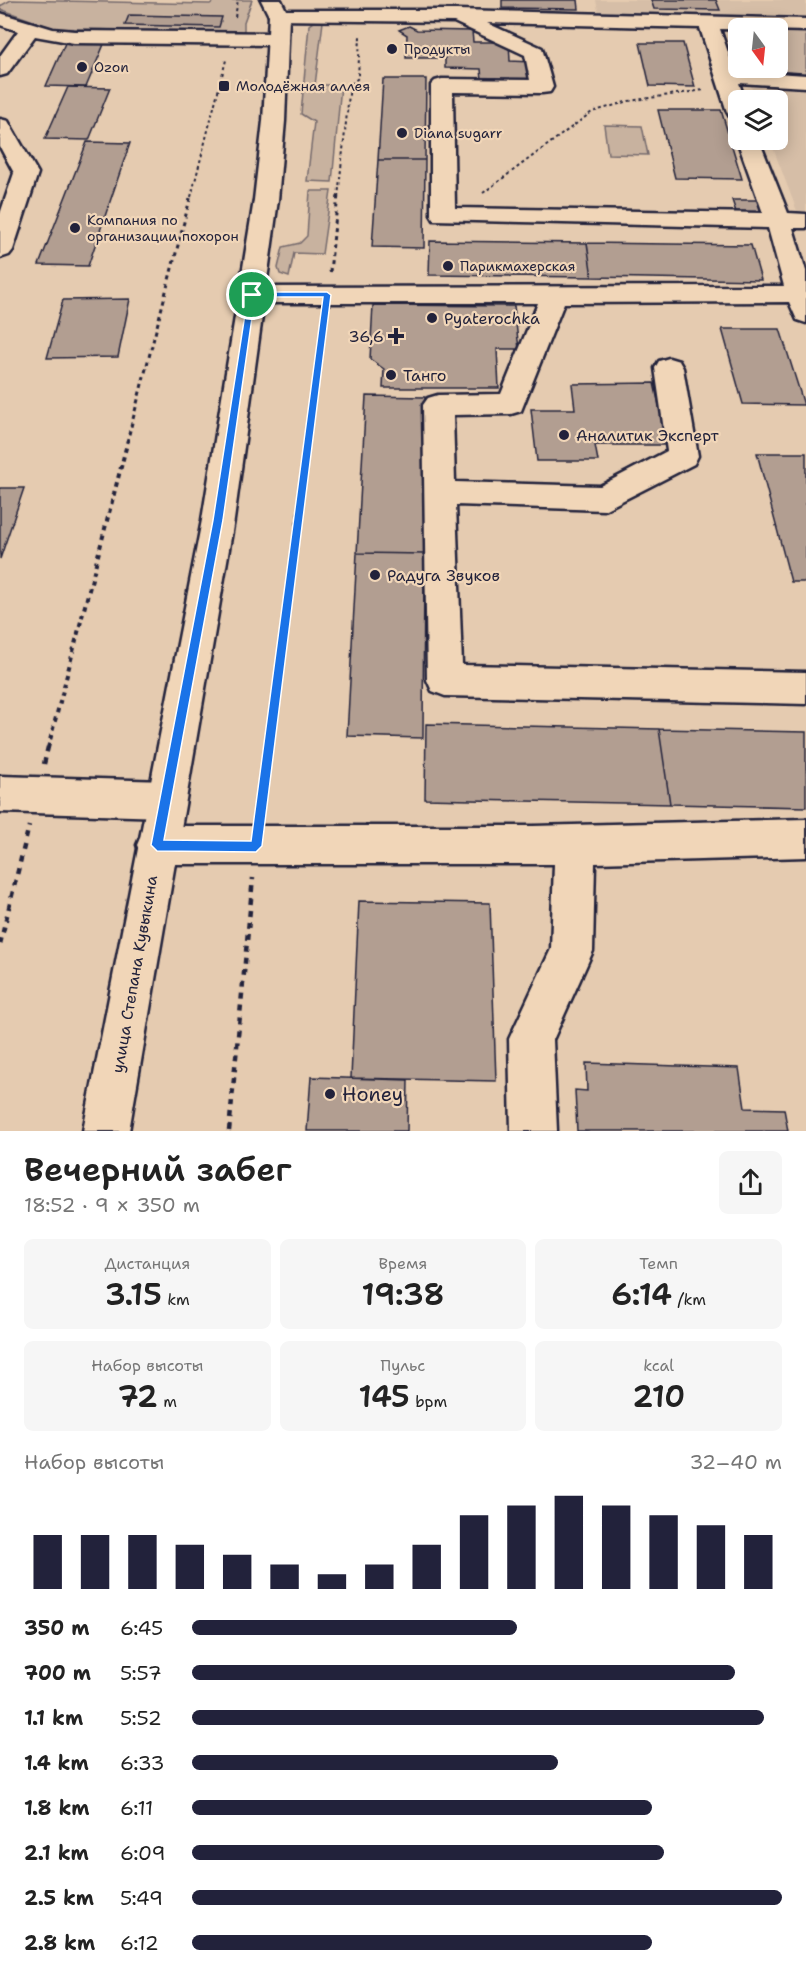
<!DOCTYPE html>
<html lang="ru">
<head>
<meta charset="utf-8">
<style>
  body { margin:0; font-family:"Shantell Sans",sans-serif; background:#f6f6f6; color:#222; height:100vh; display:flex; flex-direction:column; font-size:22px; white-space:nowrap }
  * { box-sizing:border-box; margin:0 }
  p { font-size:20px; color:#767676 }
  .icon { flex:none; width:33px; height:33px; fill:none; stroke:currentColor; stroke-width:2; stroke-linecap:round; stroke-linejoin:round }
  .map { position:relative; height:1131px; overflow:hidden }
  .sheet { display:flex; flex-direction:column; background:#fff; flex:1 }
  .sheet>* { flex:none }
  .needle { width:39px; rotate:165deg }
  .tools { position:absolute; left:728px; top:18px; display:grid; gap:12px }
  .tools a { display:grid; place-items:center; width:60px; height:60px; border-radius:9px; background:#fff; box-shadow:0 3px 15px #0003; font-size:30px }
  .pin { position:absolute; display:grid; place-items:center; width:51px; height:51px; color:#fff; margin:-26px; border:3px solid #fff; border-radius:50%; box-shadow:0 2px 6px #0007 }
  .round { display:grid; place-items:center; flex:none; width:63px; height:63px; border-radius:9px; background:#f6f6f6 }
  .summary { display:flex; align-items:center; justify-content:space-between; height:102px; padding:0 24px }
  h1 { font-size:33px; font-weight:600; line-height:45px }
  .figures { display:grid; grid-template-columns:repeat(3,1fr); gap:9px; height:102px; padding:6px 24px }
  .figures div { display:grid; align-content:center; border-radius:9px; background:#f6f6f6; text-align:center }
  .figures b { font-size:30px; font-weight:600 }
  .figures small { font-size:16px; font-weight:400 }
  .figures p { font-size:16px }
  .chart { height:168px; padding:12px 24px }
  .chart p { display:flex; justify-content:space-between }
  .chart svg { width:100%; height:108px; margin-top:6px; stroke:#22223b; stroke-width:6 }
  ul { padding:0 24px; list-style:none; font-size:20px }
  li { display:grid; grid-template-columns:96px 72px 1fr; align-items:center; height:45px }
  li i { height:15px; border-radius:8px; background:#22223b }
  .map>svg:first-child { display:block }
  .built { fill:#d6bea7 }
  .green { fill:#c8b29f; stroke:#756a6d; stroke-width:1.5 }
  .building { fill:#b29e91; stroke:#22223b; stroke-width:1.5 }
  .lines { fill:none; stroke-linecap:round; stroke-linejoin:round }
  .minor-casing { stroke:#22223b; stroke-width:5 }
  .major-casing { stroke:#22223b; stroke-width:5 }
  .path-far3 { stroke:#22223b; stroke-width:2; stroke-dasharray:3 3; stroke-linecap:butt }
  .path-far2 { stroke:#22223b; stroke-width:3; stroke-dasharray:4 4; stroke-linecap:butt }
  .path-far1 { stroke:#22223b; stroke-width:4; stroke-dasharray:4.5 4.5; stroke-linecap:butt }
  .path { stroke:#22223b; stroke-width:4.5; stroke-dasharray:6 6; stroke-linecap:butt }
  .minor { fill:#f1d6b8; fill-rule:evenodd }
  .major { fill:#f1d6b8; fill-rule:evenodd }
  .route { fill:#1a73e8; stroke:#fff; stroke-width:1.5; fill-rule:evenodd }
  .poi-dot { fill:#22223b; stroke:#f1d6b8; stroke-width:2 }
  .labels { text-anchor:middle; stroke-width:4.5; stroke-linejoin:round; paint-order:stroke }
  .far-poi-label { font-size:14px; fill:#22223b; stroke:#f1d6b8; text-anchor:start }
  .poi-label { font-size:16px; fill:#22223b; stroke:#f1d6b8; text-anchor:start }
  .street-label { font-size:16px; fill:#22223b; stroke:#f1d6b8 }
  .near-poi-label { font-size:20px; fill:#22223b; stroke:#f1d6b8; text-anchor:start }
</style>
</head>
<body>
<div class="map">
<svg width="806" height="1131" viewBox="0 0 806 1131">
  <rect width="100%" height="100%" fill="#e5cbb0"/>
  <filter id="ink" filterUnits="userSpaceOnUse"><feTurbulence type="fractalNoise" baseFrequency=".0167" numOctaves="2"/><feDisplacementMap in="SourceGraphic" scale="12" xChannelSelector="R" yChannelSelector="G"/><feConvolveMatrix kernelMatrix="1 2 1 2 8 2 1 2 1" color-interpolation-filters="sRGB"/></filter>
  <g filter="url(#ink)">
    <path class="built" d="M596 0H806V19L599 16Z
      M806 31V211H797L770 140H777V100H756L744 68H777Z"/>
    <path class="green" d="M11 0 210 4 216 0H252L244 22V34L53 28 0 9V6Z
      M315 21 323 22 315 85H341L332 182 307 181 314 122 301 114 309 25Z
      M777 30 806 31V74L752 71 750 68H777Z
      M604 125 642 126 648 155 608 154Z
      M310 191H331L322 254 294 253 289 277 280 274 278 268 283 247 300 243 307 236Z"/>
    <path class="building" d="M502 0H578L579 9 502 8Z
      M651 0H716L720 10 654 9Z
      M129 15 222 17 219 27 125 25Z
      M409 26 417 30 472 31 473 42H509L510 61 532 62 533 81 482 80 481 69 445 68V58H406L407 35 399 30Z
      M66 41 105 42 86 87 46 86Z
      M640 43H683L695 87 650 86Z
      M383 79H426L425 160H378Z
      M68 87 110 88 89 140 45 139Z
      M658 110H721L742 179 675 178Z
      M87 142 130 143 88 266 39 265Z
      M378 160H425L424 248 372 247Z
      M732 200H766L770 213 736 212Z
      M430 241 587 243 592 277 429 275Z
      M587 243 751 245 761 280 592 277Z
      M130 299 118 357 47 358 63 300Z
      M373 305 514 306 519 349H497L499 388H383L384 369 370 359Z
      M722 329H780L804 405 743 404Z
      M654 383 668 445H595L598 461H537L531 409H575L572 384Z
      M366 396 425 397 424 554 357 553Z
      M757 453H806V582H791Z
      M0 488H24L0 559Z
      M357 553 424 554 423 738 347 736Z
      M426 724 659 729 670 804 425 799Z
      M659 729 806 732V807L670 804Z
      M359 901 490 903 496 1081 351 1078Z
      M586 1063 739 1068 745 1108 784 1109 788 1131H577L575 1090 587 1091Z
      M311 1077 408 1080 407 1131H307Z"/>
    <g class="lines">
      <g class="minor-casing">
        <path id="minor" d="M279 10H457L806 19V31L720 29 734 70 806 75V87L739 83 745 100H738V119L730 117 727 112 700 28 487 23 542 48 553 87 550 92 542 93 453 92 455 208 763 213 737 140 738 138 759 140 788 213 806 214V228H793L806 271V323L797 320 789 302 564 303 521 411 511 414 453 415 455 482 600 486 667 451 655 368 659 361 669 358 679 361 683 368 698 456 694 464 604 510 456 505 462 665 806 672V704L445 696 432 691 427 680 423 405 428 398 438 395 501 394 538 303H252L243 301 239 295 243 289 252 287 784 286 768 228 434 220 431 215V85L435 81 442 79 530 80 525 55 454 22 272 20 269 16 272 12Z
          M0 13 53 29 74 31 277 33 284 35 287 39 284 43 277 45 74 43 35 36 7 74 0 76V56L18 31 0 25Z
          M0 119 8 121 38 173 13 250 9 255 0 258V214L14 173 0 147Z
          M0 776 165 781 179 786 184 799 179 812 165 817 0 812Z
          M806 819V857L595 863 593 951 553 1040 557 1131H511L509 1039 551 949 554 864H157L143 859 137 845 143 831 157 826H533Z"/>
      </g>
      <g class="major-casing">
        <path id="major" d="M261 0H281L289 16 285 121 278 200 234 520 129 1131H83L202 520 254 200 263 121 269 16Z"/>
      </g>
      <path class="path-far3" d="M235 17 238 0
        M483 193 592 112 629 101 704 90
        M191 197 226 60
        M338 197 350 85 358 78 360 36"/>
      <path class="path-far2" d="M330 272 338 195
        M127 442 191 195
        M308 442 324 318"/>
      <path class="path-far1" d="M48 748 128 440
        M269 748 308 440"/>
      <path class="path" d="M44 764 48 747
        M261 811 269 747
        M0 944 29 826
        M229 1131 253 878"/>
      <use href="#minor" class="minor"/>
      <use href="#major" class="major"/>
    </g>
  </g>
  <path class="route" d="M252 292H327L331 295 262 846 256 852 157 851 151 845 213 520 248 295ZM255 297H323L251 841 164 840 223 520Z"/>
  <g class="poi-dot">
    <circle cx="392" cy="49" r="6"/>
    <circle cx="82" cy="67" r="6"/>
    <rect x="218" y="80" width="12" height="12" rx="3"/>
    <circle cx="402" cy="133" r="6"/>
    <circle cx="75" cy="228" r="6"/>
    <circle cx="448" cy="266" r="6"/>
    <circle cx="432" cy="318" r="6"/>
    <path d="M393 327h6v6h6v6h-6v6h-6v-6h-6v-6h6z"/>
    <circle cx="391" cy="375" r="6"/>
    <circle cx="564" cy="435" r="6"/>
    <circle cx="375" cy="575" r="6"/>
    <circle cx="330" cy="1094" r="6"/>
  </g>
  <g class="labels">
    <g class="far-poi-label">
      <text x="404" y="54">Продукты</text>
      <text x="94" y="72">Ozon</text>
      <text x="236" y="91">Молодёжная аллея</text>
      <text x="414" y="138">Diana sugarr</text>
      <text x="87" y="225">Компания по<tspan x="87" dy="16">организации похорон</tspan></text>
      <text x="460" y="271">Парикмахерская</text>
    </g>
    <g class="poi-label">
      <text x="444" y="324">Pyaterochka</text>
      <text x="384" y="342" text-anchor="end">36,6</text>
      <text x="403" y="381">Танго</text>
      <text x="576" y="441">Аналитик Эксперт</text>
      <text x="387" y="581">Радуга Звуков</text>
    </g>
    <g class="street-label">
      <text transform="translate(134 974) rotate(-80)" y="6">улица Степана Кувыкина</text>
    </g>
    <g class="near-poi-label">
      <text x="342" y="1101">Honey</text>
    </g>
  </g>
</svg>
<div class="tools">
<a><svg class="needle" viewBox="-14 -14 28 28"><path d="M0-13l5 13h-10z" fill="#e53935"/><path d="M0 13l5-13h-10z" fill="#767676"/></svg></a>
<a><svg class="icon" aria-label="layers" viewBox="0 0 24 24"><path d="M12 4l9 5-9 5-9-5zM3 14l9 5 9-5"/></svg></a>
</div>
<div class="pin" style="left:252px;top:295px;background:#1e9e55"><svg class="icon" aria-label="arrive" viewBox="0 0 24 24"><path d="M6 21V4h12l-3 4 3 4H6"/></svg></div>
</div>
<section class="sheet">
<div class="summary"><div><h1>Вечерний забег</h1><p>18:52 · 9 × 350 m</p></div><a class="round"><svg class="icon" aria-label="share" viewBox="0 0 24 24"><path d="M12 15V3M7 8l5-5 5 5M5 13v7h14v-7"/></svg></a></div>
<div class="figures">
<div><p>Дистанция</p><b>3.15<small> km</small></b></div>
<div><p>Время</p><b>19:38</b></div>
<div><p>Темп</p><b>6:14<small> /km</small></b></div>
</div>
<div class="figures">
<div><p>Набор высоты</p><b>72<small> m</small></b></div>
<div><p>Пульс</p><b>145<small> bpm</small></b></div>
<div><p>kcal</p><b>210</b></div>
</div>
<div class="chart"><p><span>Набор высоты</span>32–40 m</p>
<svg viewBox="0 0 160 44" preserveAspectRatio="none"><path d="M5 44V22M15 44V22M25 44V22M35 44V26M45 44V30M55 44V34M65 44V38M75 44V34M85 44V26M95 44V14M105 44V10M115 44V6M125 44V10M135 44V14M145 44V18M155 44V22"/></svg>
</div>
<ul>
<li><b>350 m</b>6:45<i style="width:55%"></i></li>
<li><b>700 m</b>5:57<i style="width:92%"></i></li>
<li><b>1.1 km</b>5:52<i style="width:97%"></i></li>
<li><b>1.4 km</b>6:33<i style="width:62%"></i></li>
<li><b>1.8 km</b>6:11<i style="width:78%"></i></li>
<li><b>2.1 km</b>6:09<i style="width:80%"></i></li>
<li><b>2.5 km</b>5:49<i style="width:100%"></i></li>
<li><b>2.8 km</b>6:12<i style="width:78%"></i></li>
</ul>
</section>
</body>
</html>
